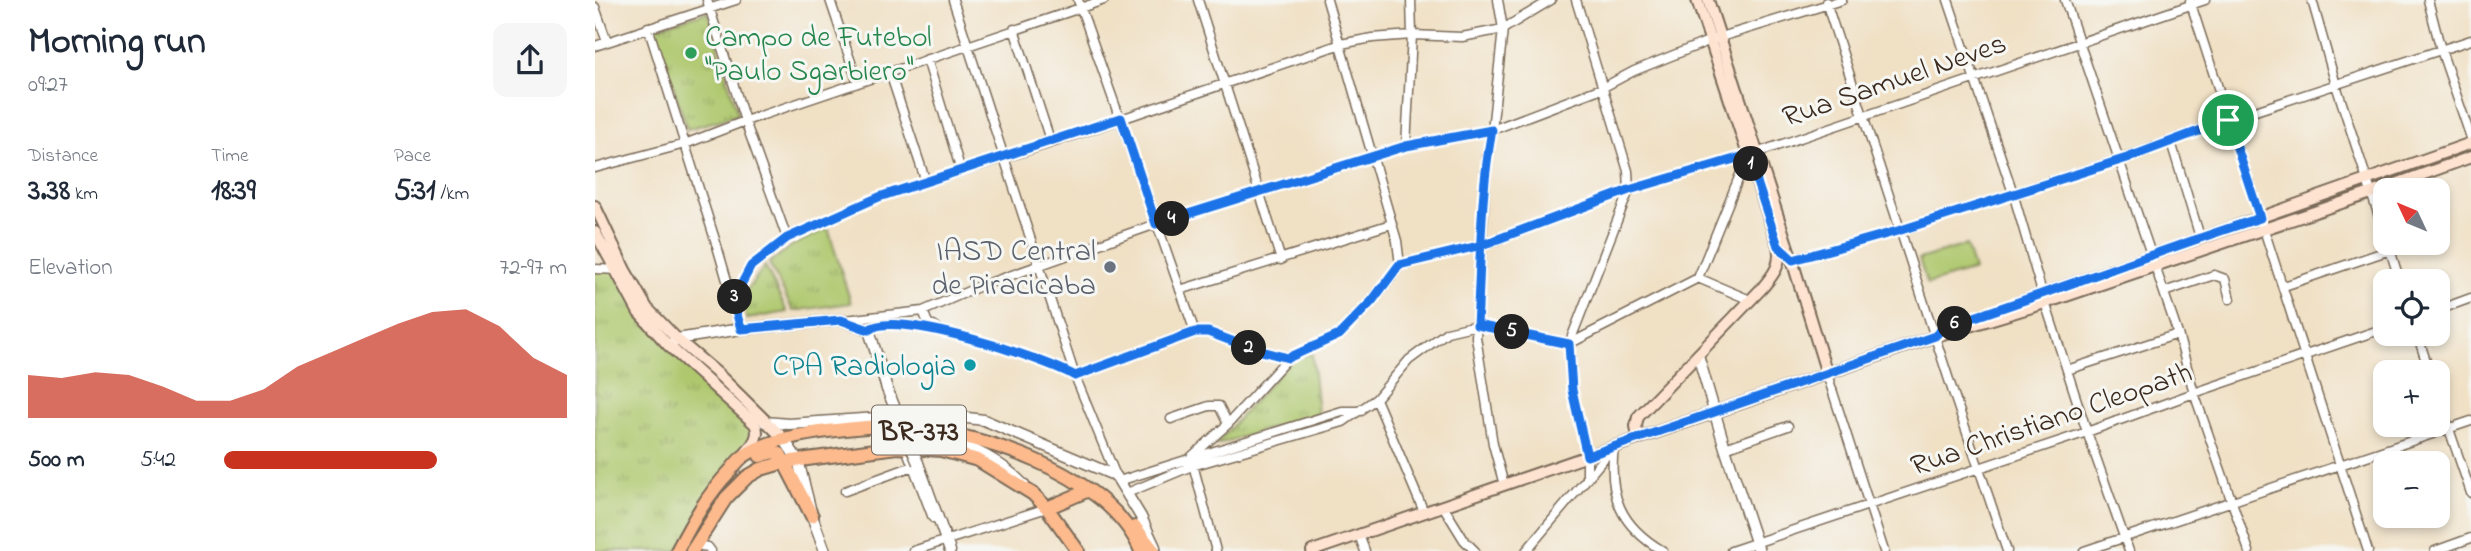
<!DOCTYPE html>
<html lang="en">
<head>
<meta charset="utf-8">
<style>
  body { margin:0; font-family:"Indie Flower",sans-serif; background:#f6f6f7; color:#1f2937; height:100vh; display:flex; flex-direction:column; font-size:26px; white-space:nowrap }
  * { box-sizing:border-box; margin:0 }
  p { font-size:23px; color:#747a83 }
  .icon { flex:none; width:38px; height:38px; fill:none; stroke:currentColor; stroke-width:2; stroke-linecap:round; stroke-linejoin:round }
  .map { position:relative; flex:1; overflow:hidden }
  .details { display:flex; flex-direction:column; background:#fff; width:595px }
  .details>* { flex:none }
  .needle { width:46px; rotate:314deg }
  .controls { position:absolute; left:1778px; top:178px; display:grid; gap:14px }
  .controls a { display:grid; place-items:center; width:77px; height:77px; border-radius:14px; background:#fff; box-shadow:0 4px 10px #0003; font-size:35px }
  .pin { position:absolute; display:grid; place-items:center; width:60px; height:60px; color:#fff; margin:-30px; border:4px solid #fff; border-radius:50%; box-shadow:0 2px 7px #0007 }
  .km { position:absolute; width:35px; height:35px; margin:-18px; border-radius:50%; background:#222; color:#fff; font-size:19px; line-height:35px; text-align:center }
  .round { display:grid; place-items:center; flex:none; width:74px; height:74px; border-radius:14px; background:#f6f6f7 }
  .headline { display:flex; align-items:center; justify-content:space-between; height:119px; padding:0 28px }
  h1 { font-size:38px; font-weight:700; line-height:52px }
  .metrics { display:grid; grid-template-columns:repeat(3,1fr); gap:10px; height:119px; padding:7px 28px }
  .metrics div { display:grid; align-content:center }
  .metrics b { font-size:30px; font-weight:700 }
  .metrics small { font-size:19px; font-weight:400 }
  .metrics p { font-size:19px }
  .chart { height:196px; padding:14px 28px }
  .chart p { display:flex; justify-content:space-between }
  .chart svg { width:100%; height:126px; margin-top:7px; fill:#c8321e; opacity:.7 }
  ul { padding:0 28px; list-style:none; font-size:23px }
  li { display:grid; grid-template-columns:112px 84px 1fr; align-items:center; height:52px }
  li i { height:18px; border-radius:9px; background:#c8321e }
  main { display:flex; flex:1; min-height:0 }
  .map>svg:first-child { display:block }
  .grass { fill:#afc86e; stroke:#757946; stroke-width:2 }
  .park { fill:url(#park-tufts); stroke:#757946; stroke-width:2 }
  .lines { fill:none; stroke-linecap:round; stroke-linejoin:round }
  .minor-casing { stroke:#7a6a58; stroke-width:11 }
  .tertiary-casing { stroke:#7a6a58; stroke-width:13 }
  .secondary-casing { stroke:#7a6a58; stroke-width:14 }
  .primary-casing { stroke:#7a6a58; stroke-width:16 }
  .minor { stroke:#fff; stroke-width:8 }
  .tertiary { stroke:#fff; stroke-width:10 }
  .secondary { stroke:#fee3d1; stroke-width:10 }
  .primary { stroke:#fcba8d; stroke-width:12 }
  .tertiary-bridge-casing { stroke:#7a6a58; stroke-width:13; stroke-linecap:butt }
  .tertiary-bridge { stroke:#fff; stroke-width:10 }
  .route-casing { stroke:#fff; stroke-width:14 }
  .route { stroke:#1a73e8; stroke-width:9 }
  .leisure-dot { fill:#2e9e5b; stroke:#f6f6f2; stroke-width:2.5 }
  .worship-dot { fill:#6b7280; stroke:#f6f6f2; stroke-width:2.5 }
  .culture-dot { fill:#0f9aa8; stroke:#f6f6f2; stroke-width:2.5 }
  .labels { text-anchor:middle; stroke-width:6; stroke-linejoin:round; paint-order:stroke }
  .shield { fill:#f6f6f2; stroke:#73675e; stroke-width:2 }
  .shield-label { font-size:28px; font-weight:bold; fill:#3b2a1e }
  .leisure-label { font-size:30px; fill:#27864d; stroke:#f6f6f2; text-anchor:start }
  .street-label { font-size:30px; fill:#3b2a1e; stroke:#f6f6f2 }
  .worship-label { font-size:30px; fill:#5b616d; stroke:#f6f6f2; text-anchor:end }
  .culture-label { font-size:30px; fill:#0d838f; stroke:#f6f6f2; text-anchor:end }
</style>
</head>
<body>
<main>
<section class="details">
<div class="headline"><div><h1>Morning run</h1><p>09:27</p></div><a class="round"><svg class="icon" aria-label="share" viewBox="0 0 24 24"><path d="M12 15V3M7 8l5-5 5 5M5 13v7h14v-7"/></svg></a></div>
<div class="metrics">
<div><p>Distance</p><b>3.38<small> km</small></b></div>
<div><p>Time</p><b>18:39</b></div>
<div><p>Pace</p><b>5:31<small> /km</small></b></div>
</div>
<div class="chart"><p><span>Elevation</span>72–97 m</p>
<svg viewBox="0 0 160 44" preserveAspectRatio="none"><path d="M0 44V29L10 30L20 28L30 29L40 33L50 38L60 38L70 34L80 26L90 21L100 16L110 11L120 7L130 6L140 12L150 23L160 29V44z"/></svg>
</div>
<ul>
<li><b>500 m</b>5:42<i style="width:62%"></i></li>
</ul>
</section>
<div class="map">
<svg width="1876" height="551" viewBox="0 0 1876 551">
  <defs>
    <pattern id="park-tufts" width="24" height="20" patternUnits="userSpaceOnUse" patternTransform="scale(1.75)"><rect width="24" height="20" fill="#afc86e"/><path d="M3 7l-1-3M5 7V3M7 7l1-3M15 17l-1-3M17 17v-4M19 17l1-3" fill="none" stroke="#90a35a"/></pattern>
  </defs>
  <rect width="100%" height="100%" fill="#f6f6f2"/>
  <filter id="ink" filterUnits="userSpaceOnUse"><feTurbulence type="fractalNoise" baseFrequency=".0143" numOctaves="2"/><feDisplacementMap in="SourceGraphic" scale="14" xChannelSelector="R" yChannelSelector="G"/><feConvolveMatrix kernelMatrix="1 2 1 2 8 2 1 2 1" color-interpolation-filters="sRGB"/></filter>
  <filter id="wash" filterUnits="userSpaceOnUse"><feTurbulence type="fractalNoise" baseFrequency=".00686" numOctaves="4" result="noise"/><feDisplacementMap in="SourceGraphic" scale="28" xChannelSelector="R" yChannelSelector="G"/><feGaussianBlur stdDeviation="1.57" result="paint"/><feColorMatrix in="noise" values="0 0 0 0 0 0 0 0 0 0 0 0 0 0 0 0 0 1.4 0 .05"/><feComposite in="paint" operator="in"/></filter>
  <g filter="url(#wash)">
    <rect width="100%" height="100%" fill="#f0e0c4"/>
    <path class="grass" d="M1371 245 1379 270 1332 284 1324 259Z"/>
    <path class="park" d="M113 12 143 115 92 129 60 27Z
      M233 228 256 303 198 311 174 263 198 245Z
      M170 266 192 312 152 319 146 298Z
      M0 269H18L44 314 163 430 82 551H0Z
      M717 353 723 414 620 445 694 362Z"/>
  </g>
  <g filter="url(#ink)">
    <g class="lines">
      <g class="minor-casing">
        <path id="minor" d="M112 0 150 121 192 238
          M235 0 263 83
          M358 0 480 376 521 476
          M483 0 600 332
          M603 0 686 260
          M732 0 802 241 805 265
          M903 0 908 29 897 130 892 158 881 337 898 444 909 485
          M981 0 1033 171 1034 190 974 344 977 390 992 456V479
          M1353 0 1418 193 1448 296 1492 432 1534 551
          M1470 0 1583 334 1599 393 1654 551
          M1717 0 1741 85 1790 235
          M1833 0 1846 50 1876 138
          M1595 1 1773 551
          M1231 2 1355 383 1412 551
          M0 7 12 42
          M53 27 122 246 146 329
          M419 29 456 143
          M0 46 141 0
          M332 59 366 171
          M295 73 331 182
          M1576 142 1605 237
          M811 146 817 35 816 0
          M0 168 90 144 150 121 509 0
          M1793 243 1805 282
          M1197 260 1306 230 1532 157 1633 120 1876 40
          M0 269 24 270
          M1103 278 1153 155
          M1689 286 1795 250
          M585 290 796 224
          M1569 292 1619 275 1630 279 1635 299
          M138 300 156 266 192 238 284 197 456 143 746 44 777 38 817 35 867 37 908 29 956 0
          M1843 310 1876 298
          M328 311 333 323 343 329
          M250 320 328 311 383 287 561 224 811 146 897 130 1007 88 1039 71 1116 40 1247 0
          M274 330C298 308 451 359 480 376L600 332H613L655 348 693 358 744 335 777 301 805 265 887 245 1034 190 1161 153 1610 0
          M1822 334 1835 373
          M1472 370 1583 334
          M1232 374 1289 551
          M1843 397 1876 493
          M781 399 829 512
          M576 419 614 406H624L633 424
          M1019 447C1013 495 1025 526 1068 551
          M311 448 338 518
          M1130 448 1193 426
          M524 481 747 411H766
          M250 491 318 466
          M532 493 597 466 748 422 781 399 814 360 852 332 882 325 974 344 1103 278 1155 300
          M848 506 869 540 880 551
          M764 535 770 551
          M100 545 113 547 116 551
          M318 551 452 508
          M621 551 596 457 633 424 693 358
          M931 551 1017 449
          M1136 551 1492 432 1599 393 1790 328
          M1489 551 1876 421
          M1840 551 1876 538"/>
      </g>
      <g class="tertiary-casing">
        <path id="tertiary" d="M77 343 82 339 146 329 246 320 274 330 292 389
          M1103 355 1130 448 1164 551
          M170 422 194 424 297 417 356 416 389 420 521 476 546 517 560 547
          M309 430C322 437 333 437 347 440 380 447 405 461 429 485
          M188 438 203 460 217 516 230 551
          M323 463 355 551"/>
      </g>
      <g class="secondary-casing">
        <path id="secondary" d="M1113 0 1197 260 1232 374
          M0 206 30 270 52 308 82 339 123 374 188 438
          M0 232 44 313 73 345 160 424C166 436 157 445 150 454
          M1423 303 1876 143
          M1043 439 1041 426 1043 417 1168 287C1179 274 1187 264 1183 246L1102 0
          M717 551 1341 336 1450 303 1776 193 1876 157"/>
      </g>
      <g class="primary-casing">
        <path id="primary" d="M165 456 178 452 185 454 217 516
          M452 508 494 490
          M540 527 559 551
          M82 551C97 522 112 495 135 471 139 466 144 459 149 456 172 441 199 436 225 432 249 429 275 425 300 426 379 431 513 471 546 551
          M97 551 131 498 152 477 166 469 190 462 302 447 346 450 383 460 438 494 452 508 483 551"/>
      </g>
      <use href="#minor" class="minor"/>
      <use href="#tertiary" class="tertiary"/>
      <use href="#secondary" class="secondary"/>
      <use href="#primary" class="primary"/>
      <g class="tertiary-bridge-casing">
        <path id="tertiary-bridge" d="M292 389 323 463"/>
      </g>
      <use href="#tertiary-bridge" class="tertiary-bridge"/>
    </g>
  </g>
  <g class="lines" filter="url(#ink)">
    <g class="route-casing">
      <path id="route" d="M1633 120 1532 158 1306 230 1198 260 1183 246 1153 155 1034 190 887 245 804 265 777 301 744 335 693 358 655 348 613 332H600L480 376C451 359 298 308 274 330L246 320 146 329 138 300 156 266 192 238 284 197 526 118 561 224 811 146 897 130C885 194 886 260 882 325L974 344 977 390 992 456 1340 336 1349 327C1456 293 1559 252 1665 218L1633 120"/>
    </g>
    <use href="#route" class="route"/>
  </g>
  <circle class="leisure-dot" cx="96" cy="53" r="7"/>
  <circle class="worship-dot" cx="515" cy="267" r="7"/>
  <circle class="culture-dot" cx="375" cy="365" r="7"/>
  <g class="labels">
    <rect class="shield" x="277" y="405.5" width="94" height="49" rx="5"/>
    <g class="shield-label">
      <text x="324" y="440">BR-373</text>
    </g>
    <g class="leisure-label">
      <text x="110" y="46">Campo de Futebol<tspan x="110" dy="34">"Paulo Sgarbiero"</tspan></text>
    </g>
    <g class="street-label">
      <text transform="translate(1299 79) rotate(-19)" y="10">Rua Samuel Neves</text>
      <text transform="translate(1456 418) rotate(-19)" y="10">Rua Christiano Cleopath</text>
    </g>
    <g class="worship-label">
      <text x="501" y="260">IASD Central<tspan x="501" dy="34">de Piracicaba</tspan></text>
    </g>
    <g class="culture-label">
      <text x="361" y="375">CPA Radiologia</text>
    </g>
  </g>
</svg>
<div class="controls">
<a><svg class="needle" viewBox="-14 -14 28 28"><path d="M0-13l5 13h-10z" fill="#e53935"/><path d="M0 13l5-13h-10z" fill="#747a83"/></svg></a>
<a><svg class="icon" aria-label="locate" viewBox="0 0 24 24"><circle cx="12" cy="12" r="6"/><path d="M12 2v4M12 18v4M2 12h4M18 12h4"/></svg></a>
<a>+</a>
<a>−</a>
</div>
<div class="pin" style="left:1633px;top:120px;background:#1e9e55"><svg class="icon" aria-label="arrive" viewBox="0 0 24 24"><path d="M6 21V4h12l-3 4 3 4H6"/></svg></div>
<b class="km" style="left:1156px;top:164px">1</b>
<b class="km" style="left:654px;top:348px">2</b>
<b class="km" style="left:140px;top:297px">3</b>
<b class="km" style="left:577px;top:219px">4</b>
<b class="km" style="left:917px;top:332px">5</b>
<b class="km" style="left:1360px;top:324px">6</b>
</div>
</main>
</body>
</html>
